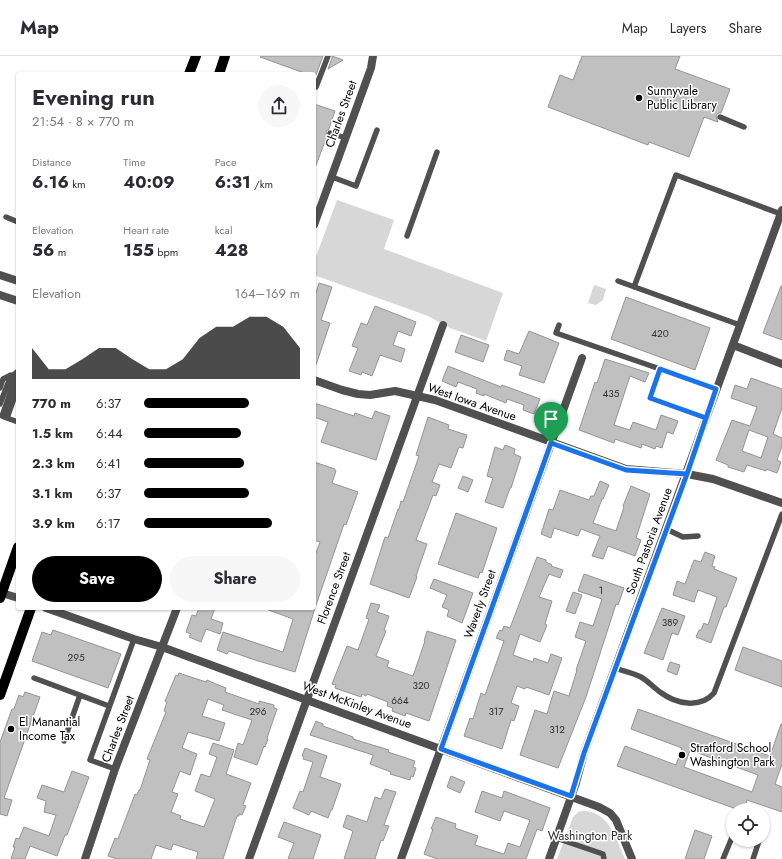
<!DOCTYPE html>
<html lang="en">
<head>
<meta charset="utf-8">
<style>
  body { margin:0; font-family:Jost,sans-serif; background:#f7f7f7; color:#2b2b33; height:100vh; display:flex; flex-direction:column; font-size:15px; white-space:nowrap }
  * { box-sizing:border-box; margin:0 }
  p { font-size:13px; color:#7c7c81 }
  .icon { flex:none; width:22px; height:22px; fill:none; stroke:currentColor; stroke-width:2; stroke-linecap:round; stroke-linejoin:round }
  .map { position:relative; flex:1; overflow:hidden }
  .drawer { position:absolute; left:16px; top:16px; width:300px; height:538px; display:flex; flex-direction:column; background:#fff; border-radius:4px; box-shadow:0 1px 3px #0004 }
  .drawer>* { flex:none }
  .controls { position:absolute; left:726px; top:747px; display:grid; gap:8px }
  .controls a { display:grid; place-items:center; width:44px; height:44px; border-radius:50%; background:#fff; box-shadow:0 1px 3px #0004; font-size:20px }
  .pin { position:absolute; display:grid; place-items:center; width:34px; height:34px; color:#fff; margin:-41px -17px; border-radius:50% 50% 50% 0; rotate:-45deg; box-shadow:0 0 4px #0007 }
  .pin .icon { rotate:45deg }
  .round { display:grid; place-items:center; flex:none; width:42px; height:42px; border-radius:21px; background:#f7f7f7 }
  .head { display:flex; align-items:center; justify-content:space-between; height:68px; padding:0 16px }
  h1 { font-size:22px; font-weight:700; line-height:30px }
  .metrics { display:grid; grid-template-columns:repeat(3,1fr); gap:6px; height:68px; padding:4px 16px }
  .metrics div { display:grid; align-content:center }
  .metrics b { font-size:17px; font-weight:700 }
  .metrics small { font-size:11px; font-weight:400 }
  .metrics p { font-size:11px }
  .chart { height:112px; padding:8px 16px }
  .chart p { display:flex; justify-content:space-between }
  .chart svg { width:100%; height:72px; margin-top:4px; fill:#000; opacity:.7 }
  .button { display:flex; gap:8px; margin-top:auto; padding:8px 16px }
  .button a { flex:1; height:46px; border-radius:24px; background:#000; color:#fff; font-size:16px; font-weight:700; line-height:46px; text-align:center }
  .button a+a { background:#f7f7f7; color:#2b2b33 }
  ul { padding:0 16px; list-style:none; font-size:13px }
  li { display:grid; grid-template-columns:64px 48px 1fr; align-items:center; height:30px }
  li i { height:10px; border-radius:5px; background:#000 }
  header { display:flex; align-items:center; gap:24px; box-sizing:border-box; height:56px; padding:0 20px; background:#fff; border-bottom:1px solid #e1e1e2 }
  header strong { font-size:19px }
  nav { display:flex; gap:22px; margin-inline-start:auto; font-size:14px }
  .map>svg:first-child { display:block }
  .green { fill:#d7d7d7 }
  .building { fill:#c0c0c0; stroke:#949494; fill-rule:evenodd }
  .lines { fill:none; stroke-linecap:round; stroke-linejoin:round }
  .service { stroke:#505050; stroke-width:5.5 }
  .minor { stroke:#505050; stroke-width:8 }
  .tertiary { stroke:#505050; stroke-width:8 }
  .primary { stroke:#000; stroke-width:10 }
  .route-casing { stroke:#fff; stroke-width:8 }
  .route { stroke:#1a73e8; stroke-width:5 }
  .poi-dot { fill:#000; stroke:#fff; stroke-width:1.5 }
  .labels { text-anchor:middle; stroke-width:3; stroke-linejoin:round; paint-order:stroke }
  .number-label { font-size:10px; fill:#303030 }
  .poi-label { font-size:12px; fill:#000; stroke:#fff; text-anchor:start }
  .street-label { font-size:12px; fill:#000; stroke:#fff }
  .park-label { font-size:12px; fill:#2e2e2e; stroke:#fff }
</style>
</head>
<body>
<header>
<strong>Map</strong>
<nav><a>Map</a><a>Layers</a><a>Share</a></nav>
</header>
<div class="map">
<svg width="782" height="803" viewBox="0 0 782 803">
  <rect width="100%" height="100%" fill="#fff"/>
  <path class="green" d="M337 144 394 164 384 193 503 237 486 285 450 272 428 260 314 219V206Z
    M594 229 606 233 603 244 596 249 588 247Z
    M582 755C609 754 616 783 625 803H557L573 761 578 756Z"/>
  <path class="building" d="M261 0H323L316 19 314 20V18H307L260 1Z
    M332 0 343 4 328 13 332 2Z
    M582 0H680L675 13 730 33 721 57H718L716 60 718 66 704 61 689 101 649 86 648 89 548 51 560 19 573 24Z
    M314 48 335 55 329 73 326 75 327 80 315 112H314Z
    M319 227 332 231 321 264 330 267 316 309H314V243Z
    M781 230H782V284L763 277Z
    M626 241 710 272 695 314 611 283Z
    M375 250 416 266 411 280 398 275 393 289 405 293 401 306 380 299 372 320 362 316 361 319 349 315 358 292 352 290 361 267 367 269Z
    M529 275 559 287 544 327 519 319 522 310 504 304 507 294 519 298Z
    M461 279 489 289 483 306 455 296Z
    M605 303 649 317 645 326 630 320 614 369 630 374 633 366 656 374 661 359 678 365 673 378 667 376 662 392 656 390 655 393 642 388 641 392 615 383 614 387 579 374 595 326 597 327Z
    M448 310 501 331 502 329 540 343 534 358 523 354 524 349 507 343 506 347 484 338V340L476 337 477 333 458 326 456 331 442 325Z
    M751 322 782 333V352L773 378 782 382V390L777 404 781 406 777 417 766 413V415L747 409 744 416 728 411V409L716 404 732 364 750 370 757 351 731 342 735 329 747 333ZM749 374 768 381 761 402 742 395Z
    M314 347 354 360 355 357 372 363 375 355 390 360 376 404 321 386 328 366 314 361Z
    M428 361 449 369 448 373 467 379 463 392 459 391 451 412 439 408 432 426 440 429 436 440 433 439 416 484 427 488 416 520 417 521 409 542 370 528 385 481 388 482 398 453H399L401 445 403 446 419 400 416 399Z
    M505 389 515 393 514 398 521 401 511 432H510L503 452 485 446 493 422 487 420 495 391 503 394Z
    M314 406 335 413V415H336L332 427 358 436 346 469 344 468 315 552H314V503L320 486 314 484Z
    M463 420 473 424 468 436 458 432Z
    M600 425 609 429 603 443H602L593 467 616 475 624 451 623 450 631 430 650 438 636 482 641 484 635 500 608 490 603 503 592 500 600 480 581 473 578 480 554 472 551 482 541 478 549 453 553 454 560 434 589 444 591 440H594Z
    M456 457 497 472 482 517 480 516 478 522 438 508Z
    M705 496 715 500 712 510 715 511 714 513 737 522 726 551H724L711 587 696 581 699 574H701L704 567 708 569 717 541 698 534 694 546 673 539 677 525 685 528 694 504 701 506Z
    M537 501 546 504V506L552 509 551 510 563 514 560 522 549 518 539 541 552 545 545 568 547 569 540 586 520 578 513 599 533 606 534 602 548 607 551 598 562 602 549 639 526 631 525 633 517 630 511 647 519 650 514 665 511 664 502 693 464 680 470 662 473 663 481 637 485 639 496 608 504 585 496 582 500 574 502 575 504 570 510 572Z
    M584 518 624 532 618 549 616 548 586 641 558 712 520 699 535 654 547 658 554 635 569 640 577 614H576L586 585 575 581 580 566 593 570 602 543 578 535Z
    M434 523 473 537 462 567 447 560 449 554 442 551 447 539 430 532Z
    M573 536 582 539 575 558 566 555Z
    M371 547 380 549 377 556 389 560 384 574 386 575 376 600 389 605 387 611 413 620 425 585H424L427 575 456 584 429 665 406 657 405 660 392 655 393 652 387 650 388 646 367 638 366 640 362 638 361 641 335 632 336 629 332 628 347 590 358 594 369 563 366 562Z
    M199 552H215L211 563 223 567 220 578 206 573 201 586 189 581 191 578 186 576 192 559 196 560Z
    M266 552H315L295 616 255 604 229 595 227 598 217 594 223 576 283 596 293 563 266 553Z
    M662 552 685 560 678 579 672 577 663 604 644 597Z
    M53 574 121 598 108 632 32 605 42 576 51 579Z
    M743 591 782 605V631L735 614Z
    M670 606 680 609 677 619 667 615Z
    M179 617 206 626 207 624 216 628 226 632 225 636 259 648V645L274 649V652L277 653 267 682 268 683 265 691 264 690 257 709 234 701 238 687 243 689 252 664 222 654 224 649 208 643 202 660 225 667 219 685 188 676 182 692 197 698 190 719 180 715 172 736 178 738 171 756 181 760 180 763 204 771 215 743 195 735 201 718 210 721 217 701 209 698 213 687 234 694 226 718 251 727 243 749 246 750 242 759 239 758V760H237L223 803H196L198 796 173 788 171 794 156 789 151 803H117L108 800 115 782 118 783 135 738 137 739 139 734H140L150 704 147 703 166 656 164 655 167 646 165 645 176 619 178 620Z
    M25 636 40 641 4 742 12 744 7 760 0 758V686L12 653H14L19 639 23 641Z
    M638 653 770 700 781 668H782V708L775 728 782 731V756L747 744 744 754H739L617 710 625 690 676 709 682 692 631 673ZM690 694 758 719 752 736 684 711Z
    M316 665 323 668V670L353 681V683L389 694 388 696 415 705 413 711 416 712 413 721 411 720 410 724 390 718 391 716 370 708 373 699 310 679Z
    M305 692 327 700 320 721 341 728 332 754H331L328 762 311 755 309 759 293 752 300 735 303 736 313 706 303 703 304 701 302 700Z
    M72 715 89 721 67 779H65L57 800 30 790 25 803H11L15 791H13L16 782 19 783 24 771 49 780 56 759 44 756 46 745 37 742 42 729 64 736Z
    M451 720 465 726 460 737 447 731Z
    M385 733 396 736 384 769 389 770 383 785 381 784 375 803H344L353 775 343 771 347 759 367 766 375 741 381 743Z
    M482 735 502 742 504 735 550 752 542 775 537 773 526 803H437L424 798 433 773H431L436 761 456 768 455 772 478 780 475 789 504 798 508 787 520 791 530 764 504 755 500 765 475 756Z
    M284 766 321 779 313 803H288L294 787 278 781Z
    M695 774 712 780 704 803H685Z"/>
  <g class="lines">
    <path class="service" d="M316 31 328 0
      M720 61 744 71
      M330 77 346 82
      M332 121 356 130 377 74
      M6 161 18 166
      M407 180 437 96
      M618 225 740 269
      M634 231 676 119 781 158
      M559 269 556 277 660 313 650 342 706 362
      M660 313 716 333
      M0 332 3 323 11 319
      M0 348 10 322 18 315
      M2 360 18 315
      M4 361 18 366
      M7 362 18 331
      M666 473 683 481 698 480
      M615 612C623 615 633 617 641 621 648 625 654 632 660 636 676 648 700 653 714 637L782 458
      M34 622 109 650
      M64 685 80 639
      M115 713 90 704 134 583
      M556 782 603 798 604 803
      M723 803 733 779
      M753 803 759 785 755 784"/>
    <path class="minor" d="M314 169 371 12 373 0
      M733 289 782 308
      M0 535 2 537 18 542
      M46 552 134 583 162 591 599 751 610 757 616 764 632 803
      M85 803 115 713 177 552
      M249 803 443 269
      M401 803 582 302"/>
    <path class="tertiary" d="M0 219 18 225
      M0 239 18 245
      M314 324 342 334 358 338 370 339 395 335 435 344 626 413 687 418 713 423 782 447
      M549 803 576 727 584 697 782 154"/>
    <path class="primary" d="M189 18 196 0
      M219 18 225 0
      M0 542 18 491
      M0 639 31 552"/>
  </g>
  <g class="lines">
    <g class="route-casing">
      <path id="route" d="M551 387 441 693 571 740 584 697 687 418 716 333 660 313 650 342 706 362 687 418 626 414 551 387"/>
    </g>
    <use href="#route" class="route"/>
  </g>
  <g class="poi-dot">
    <circle cx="639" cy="42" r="4"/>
    <circle cx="11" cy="673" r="4"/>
    <circle cx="682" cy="699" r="4"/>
  </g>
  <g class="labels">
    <g class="number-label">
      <text x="660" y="281">420</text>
      <text x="611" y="341">435</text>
      <text x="601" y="538">1</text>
      <text x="670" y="570">389</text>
      <text x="76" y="605">295</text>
      <text x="421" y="633">320</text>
      <text x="400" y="648">664</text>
      <text x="258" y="659">296</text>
      <text x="496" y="659">317</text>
      <text x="557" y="677">312</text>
    </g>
    <g class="poi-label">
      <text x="647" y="39">Sunnyvale<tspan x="647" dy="14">Public Library</tspan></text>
      <text x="19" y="670">El Manantial<tspan x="19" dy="14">Income Tax</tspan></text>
      <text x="690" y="696">Stratford School<tspan x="690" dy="14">Washington Park</tspan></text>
    </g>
    <g class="street-label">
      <text transform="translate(341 58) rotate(-70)" y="4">Charles Street</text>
      <text transform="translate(472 346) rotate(19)" y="4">West Iowa Avenue</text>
      <text transform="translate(649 485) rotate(-70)" y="4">South Pastoria Avenue</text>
      <text transform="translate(334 532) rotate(-70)" y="4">Florence Street</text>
      <text transform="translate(480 548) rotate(-70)" y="4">Waverly Street</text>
      <text transform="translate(357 649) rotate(20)" y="4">West McKinley Avenue</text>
      <text transform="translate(118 673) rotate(-69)" y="4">Charles Street</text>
    </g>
    <g class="park-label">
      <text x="590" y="784">Washington Park</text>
    </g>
  </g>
</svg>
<div class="controls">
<a><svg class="icon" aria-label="locate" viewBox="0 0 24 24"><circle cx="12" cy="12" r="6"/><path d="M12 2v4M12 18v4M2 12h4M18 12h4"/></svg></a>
</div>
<div class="pin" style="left:551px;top:387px;background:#1e9e55"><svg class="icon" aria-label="arrive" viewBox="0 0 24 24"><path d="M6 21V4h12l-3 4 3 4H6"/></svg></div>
<section class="drawer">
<div class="head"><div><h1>Evening run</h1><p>21:54 · 8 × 770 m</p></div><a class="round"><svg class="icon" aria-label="share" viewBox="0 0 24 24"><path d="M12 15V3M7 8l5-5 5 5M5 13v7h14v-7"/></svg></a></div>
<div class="metrics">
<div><p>Distance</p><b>6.16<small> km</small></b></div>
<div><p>Time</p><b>40:09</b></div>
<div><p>Pace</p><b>6:31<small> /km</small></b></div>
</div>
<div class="metrics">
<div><p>Elevation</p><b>56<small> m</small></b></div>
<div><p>Heart rate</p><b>155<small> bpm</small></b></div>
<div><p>kcal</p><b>428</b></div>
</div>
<div class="chart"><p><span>Elevation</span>164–169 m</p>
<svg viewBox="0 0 160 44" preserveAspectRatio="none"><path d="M0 44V25L10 38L20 38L30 32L40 25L50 25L60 32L70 38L80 38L90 32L100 19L110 12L120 12L130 6L140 6L150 12L160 25V44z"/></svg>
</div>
<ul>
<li><b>770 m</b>6:37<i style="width:67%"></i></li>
<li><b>1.5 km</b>6:44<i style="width:62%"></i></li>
<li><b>2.3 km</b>6:41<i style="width:64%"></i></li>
<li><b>3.1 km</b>6:37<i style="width:67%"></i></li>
<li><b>3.9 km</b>6:17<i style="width:82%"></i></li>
</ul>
<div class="button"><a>Save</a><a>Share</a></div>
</section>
</div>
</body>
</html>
